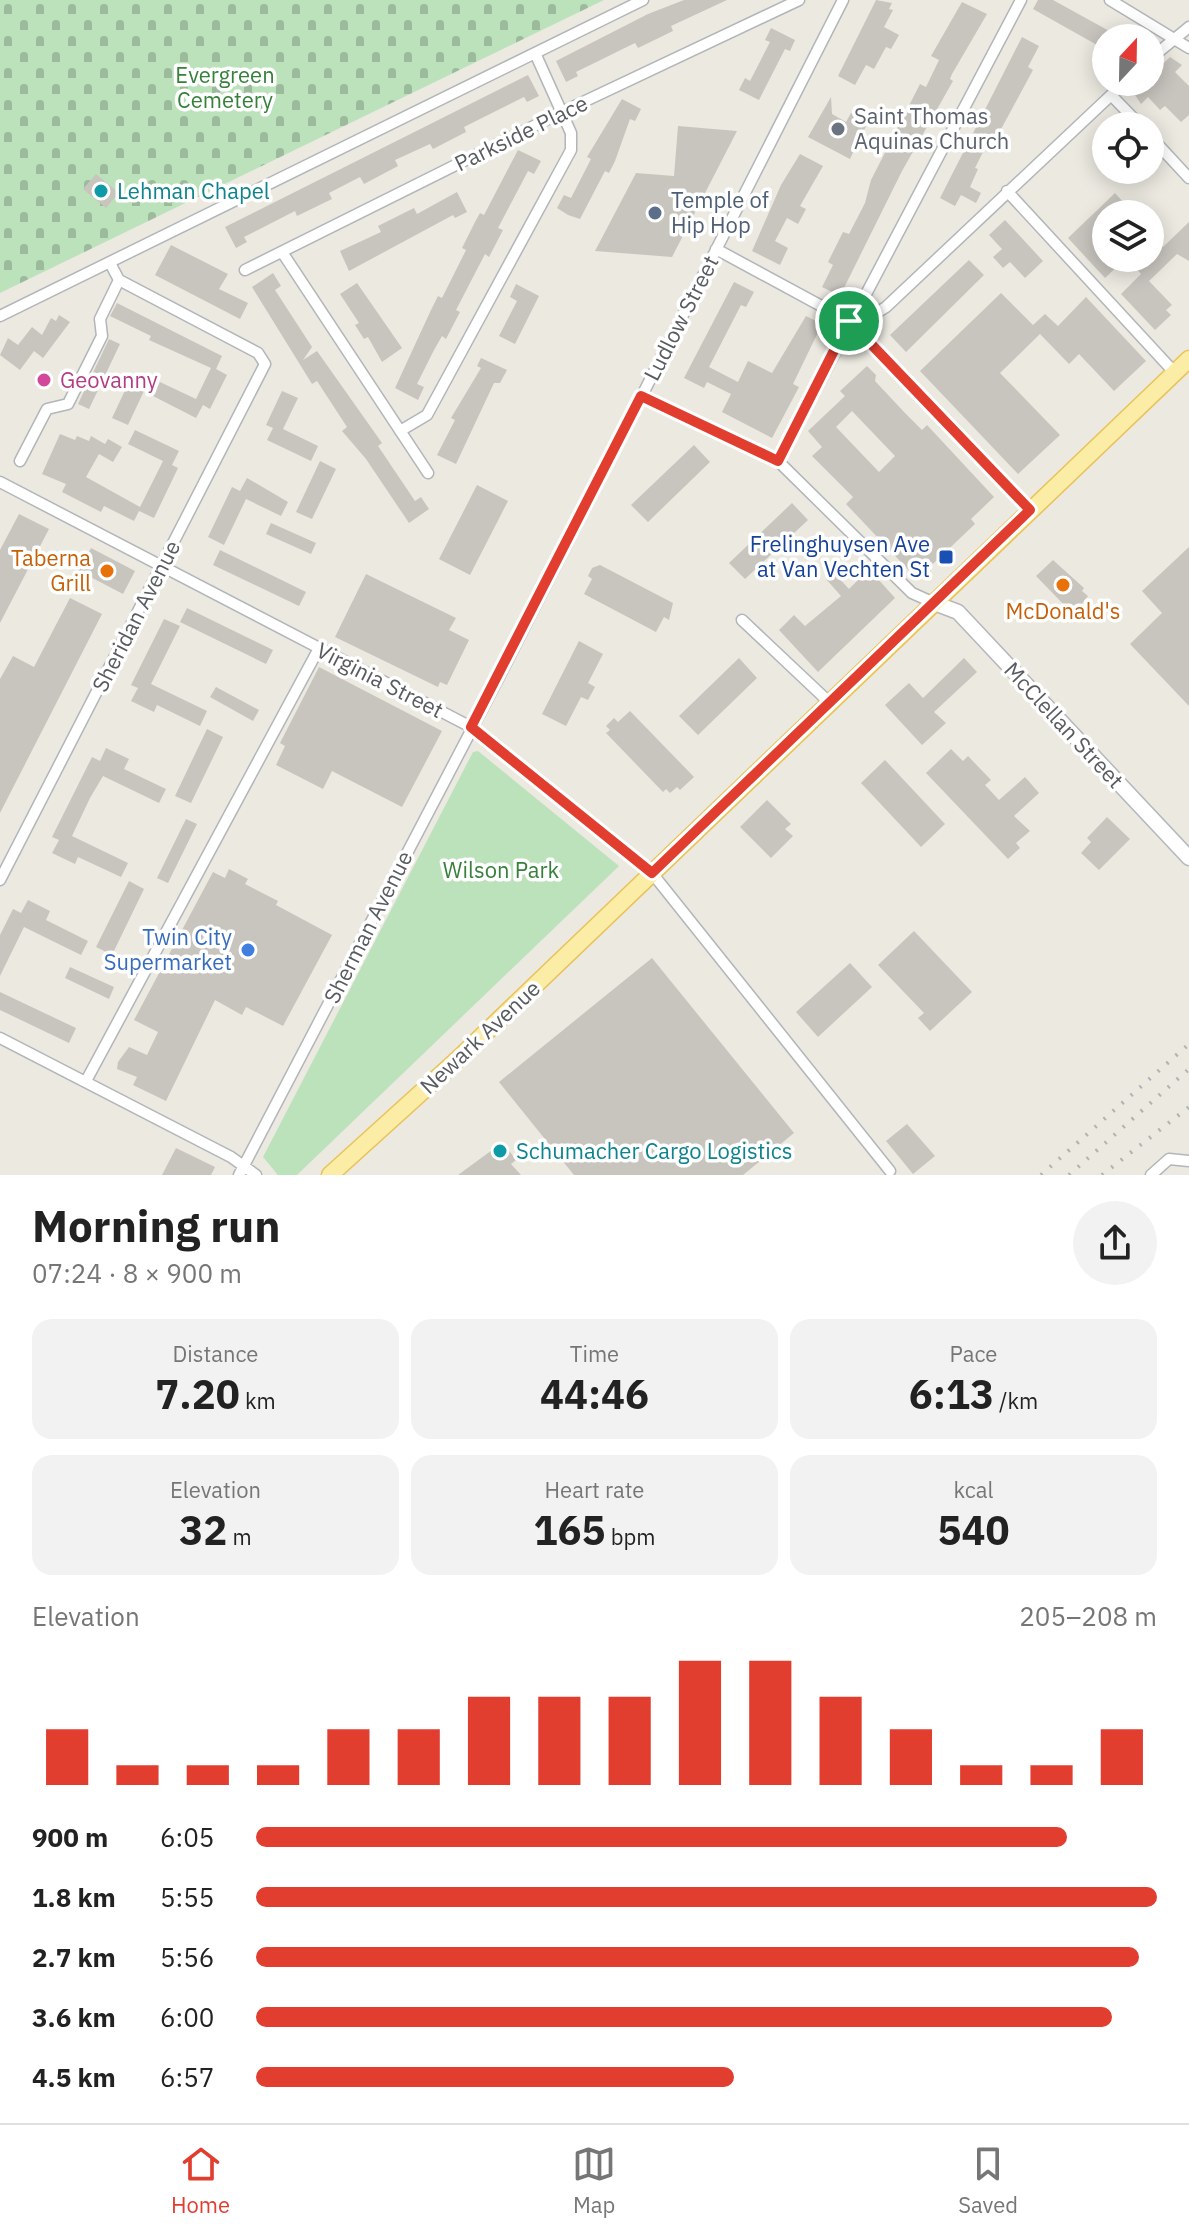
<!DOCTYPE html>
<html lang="en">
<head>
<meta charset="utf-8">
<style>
  body { margin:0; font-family:"IBM Plex Sans",sans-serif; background:#f2f2f2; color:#222; height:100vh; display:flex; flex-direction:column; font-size:30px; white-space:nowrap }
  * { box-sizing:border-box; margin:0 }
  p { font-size:26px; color:#767676 }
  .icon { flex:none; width:44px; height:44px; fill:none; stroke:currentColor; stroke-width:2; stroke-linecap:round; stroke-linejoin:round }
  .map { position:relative; height:1175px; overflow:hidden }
  .side { display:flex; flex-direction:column; background:#fff; flex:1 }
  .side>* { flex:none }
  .needle { width:52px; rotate:22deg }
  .controls { position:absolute; left:1092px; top:24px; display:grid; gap:16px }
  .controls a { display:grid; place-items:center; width:72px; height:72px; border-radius:50%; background:#fff; box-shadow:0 4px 20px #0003; font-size:40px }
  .pin { position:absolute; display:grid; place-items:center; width:68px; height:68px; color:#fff; margin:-34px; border:4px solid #fff; border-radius:50%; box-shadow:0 2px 8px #0007 }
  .round { display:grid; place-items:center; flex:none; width:84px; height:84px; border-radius:42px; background:#f2f2f2 }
  .head { display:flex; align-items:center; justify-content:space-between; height:136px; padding:0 32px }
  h1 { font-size:44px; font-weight:700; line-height:60px }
  .stats { display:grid; grid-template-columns:repeat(3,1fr); gap:12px; height:136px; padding:8px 32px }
  .stats div { display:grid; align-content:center; border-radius:20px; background:#f2f2f2; text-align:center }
  .stats b { font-size:40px; font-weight:700 }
  .stats small { font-size:22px; font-weight:400 }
  .stats p { font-size:22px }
  .chart { height:224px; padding:16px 32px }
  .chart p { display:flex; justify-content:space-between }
  .chart svg { width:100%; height:144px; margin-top:8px; stroke:#e13e30; stroke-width:6 }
  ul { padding:0 32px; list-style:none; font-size:26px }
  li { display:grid; grid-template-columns:128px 96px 1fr; align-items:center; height:60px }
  li i { height:20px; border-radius:10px; background:#e13e30 }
  .menu { display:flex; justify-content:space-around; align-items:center; height:112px; border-top:2px solid #e0e0e0; background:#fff; font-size:22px; color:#767676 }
  .menu a { display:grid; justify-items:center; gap:4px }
  .menu .on { color:#e13e30 }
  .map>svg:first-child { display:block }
  .cemetery { fill:url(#cemetery-stones) }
  .green { fill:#bce2bc }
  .building { fill:#c8c5bf; fill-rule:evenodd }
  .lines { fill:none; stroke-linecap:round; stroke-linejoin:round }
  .street-casing { stroke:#b2b6ba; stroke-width:13 }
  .secondary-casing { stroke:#b4b7bc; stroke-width:17 }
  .primary-casing { stroke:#eac259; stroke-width:19 }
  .street { stroke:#fff; stroke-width:10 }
  .secondary { stroke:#fff; stroke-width:14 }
  .primary { stroke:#fbeda5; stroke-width:16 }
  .rail { stroke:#b1b2b2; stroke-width:4; stroke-dasharray:2 10; stroke-linecap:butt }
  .route-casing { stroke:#fff; stroke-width:16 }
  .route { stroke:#e13e30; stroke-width:10 }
  .worship-dot { fill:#6b7280; stroke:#fff; stroke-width:3 }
  .culture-dot { fill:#0f9aa8; stroke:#fff; stroke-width:3 }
  .service-dot { fill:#5c6f8a; stroke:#fff; stroke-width:3 }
  .hotel-dot { fill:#d1479c; stroke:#fff; stroke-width:3 }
  .transit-dot { fill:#1a4fb4; stroke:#fff; stroke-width:3 }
  .food-dot { fill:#e8710a; stroke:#fff; stroke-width:3 }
  .shop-dot { fill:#3f7fe0; stroke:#fff; stroke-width:3 }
  .labels { text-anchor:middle; stroke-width:7; stroke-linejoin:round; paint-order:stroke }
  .park-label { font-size:22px; fill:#37803b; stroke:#fff }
  .worship-label { font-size:22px; fill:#5b616d; stroke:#fff; text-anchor:start }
  .street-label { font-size:22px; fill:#585c60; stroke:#fff }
  .culture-label { font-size:22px; fill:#0d838f; stroke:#fff; text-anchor:start }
  .service-label { font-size:22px; fill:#4e5e75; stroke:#fff; text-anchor:start }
  .hotel-label { font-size:22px; fill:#b23c85; stroke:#fff; text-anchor:start }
  .transit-label { font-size:22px; fill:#164399; stroke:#fff; text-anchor:end }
  .food-label { font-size:22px; fill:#c56008; stroke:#fff; text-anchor:end }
  .shop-label { font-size:22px; fill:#366cbe; stroke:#fff; text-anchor:end }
</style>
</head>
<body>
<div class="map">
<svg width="1189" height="1175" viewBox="0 0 1189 1175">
  <defs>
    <pattern id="cemetery-stones" width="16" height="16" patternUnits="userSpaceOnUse" patternTransform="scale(2)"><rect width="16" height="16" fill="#bce2bc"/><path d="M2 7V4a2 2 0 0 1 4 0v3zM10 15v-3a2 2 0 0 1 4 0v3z" fill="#9cba9c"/></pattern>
  </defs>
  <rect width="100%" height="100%" fill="#ebe9e0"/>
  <path class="cemetery" d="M0 0H604L0 293Z"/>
  <path class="green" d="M478 751 619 866 297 1175H278L263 1157 473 752Z"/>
  <path class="building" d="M684 0H727L671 26 673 31 638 48 635 43 576 72 578 76 566 82 556 61 648 14Z
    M876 0 892 3 889 9 893 10 884 27 899 35 891 49 886 47 874 69 866 65 855 85 838 76Z
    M1038 0H1053L1122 38H1106V50L1033 9Z
    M962 2 987 14 952 74 950 79 953 81 902 171 840 296 822 287 833 265 828 262 843 232 849 234 865 203 871 180 920 84 926 87 939 60 931 56Z
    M771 28 795 40 790 51 785 49 759 100 739 90 745 78 750 81 770 42 765 40Z
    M1022 37 1039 46 1028 67 1033 70 993 144 988 142 975 168 978 169 970 187 981 193 976 203 961 195 955 206 940 198Z
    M1170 57 1182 65 1175 72 1189 86V115L1181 122 1165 106 1160 110 1148 97 1141 104 1133 92 1144 82H1150V76Z
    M528 75 539 96 527 102 524 97 464 127 466 132 433 149 430 144 395 160 398 166 364 184 360 177 329 193 332 199 297 216 295 211 244 237 247 242 236 248 225 227Z
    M831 97 832 114 846 122 851 113 868 122 850 159 808 137Z
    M622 99 641 109 635 121 630 119 615 161 609 173 605 171 580 219 568 215 557 208 564 195 571 198 591 159 587 157Z
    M678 126 737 131 672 257 595 251 636 173 674 176Z
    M518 150 541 161 534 174 528 171 498 228 503 230 489 257 485 254 456 310 460 312 446 339 442 336 434 350 417 384 424 387 418 400 395 388 431 310 438 296 442 298 466 250 462 248 475 222 480 213 484 215Z
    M800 154 823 166 800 206 806 209 798 224 787 218 775 241 788 248 780 265 752 251 781 185Z
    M96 174 119 193 106 208 83 189Z
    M457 192 467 212 455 218 453 215 349 271 340 251 381 232 378 226 414 208 417 214Z
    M1115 193 1134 214H1106V258H1126L1105 278 1068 238Z
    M1005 220 1043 261 1025 278 1010 262 1003 268 993 257 1002 249 989 235Z
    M1189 222V261L1177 254 1149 281 1172 305 1166 310 1171 315 1155 330 1121 294 1141 274 1127 258H1150V239L1163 247Z
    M171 245 228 274 219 289 248 303 240 319 155 275Z
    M969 260 984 275 906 352 890 335Z
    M273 273 281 286 275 290 312 347 303 360 317 351 382 443 378 446 415 501 421 497 429 509 409 523 366 459 342 431 347 427 317 381 312 384 252 287Z
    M734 282 754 292 746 307 741 305 709 367 738 382 748 361 772 373 806 316 822 324 793 384 799 387 772 438 722 412 731 394 707 382 704 388 684 378Z
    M357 283 402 348 382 362 368 337 364 339 355 325 359 323 340 294Z
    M516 284 539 296 515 344 499 336 517 301 510 297Z
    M1001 293 1033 325 1045 314 1058 326 1086 297 1146 361 1114 391 1079 354 1069 364 1040 334 1000 373 1060 435 1018 474 920 371Z
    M117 303 222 356 216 369 227 375 210 409 203 405 196 418 153 396 160 382 196 399 211 368 149 340 151 336 110 316Z
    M59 315 70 322 43 358 34 351 20 370 0 355 8 338 18 345 32 327 42 335 51 318 56 321Z
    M109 339 120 344 89 409 78 404Z
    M481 358 507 370 500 383H494L456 464 437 455 455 420 451 418 481 368 477 366Z
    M867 366 876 375 875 381 905 413 922 430 927 425 994 497 971 519 975 524 917 579 846 504 853 497 812 456 822 447 808 431 845 396 840 391ZM852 411 895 456 879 472 836 427Z
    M128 384 144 391 128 425 112 418Z
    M282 391 298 398 283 429 318 446 311 461 267 440 273 428 266 425Z
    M135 430 179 451 172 465 178 468 154 518 139 511 134 521 104 506 101 512 62 492 66 484 42 474 60 434 75 440 77 436 89 441 91 436 105 444 108 439 122 447 113 462 99 454 86 477 140 507 163 461 128 444Z
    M694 445 710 462 648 522 631 505Z
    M320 461 336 469 312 519 296 512Z
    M247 478 288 502 281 516 246 499 224 545 208 537 232 487 240 491Z
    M477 485 508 501 470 575 439 559Z
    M792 503 808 520 745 579 729 563Z
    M19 514 49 529 0 623V550Z
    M271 523 316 543 311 554 266 534Z
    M1189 547V706L1130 644 1162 613 1142 591Z
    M91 548 135 571 123 594 79 571Z
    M220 550 306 592 299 606 213 565Z
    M1053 560 1084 588 1082 591 1088 596 1075 612H1071L1036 576Z
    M600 565 673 603 669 620 664 617 656 632 584 594 592 579 588 576 592 568Z
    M869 569 895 598 818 672 779 630 794 615 805 626 841 596 826 579 833 572 849 589Z
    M366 574 456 618 449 630 469 640 447 685 440 682 438 687 335 637Z
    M70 598 102 614 0 813V679L13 656 34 667Z
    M187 608 273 650 266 664 180 622Z
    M164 619 180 626 151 684 207 711 200 726 157 705 154 712 131 701 138 688 131 685Z
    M579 641 603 654 588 683 595 687 588 700 581 697 566 726 542 714Z
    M739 658 757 678 698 735 679 716Z
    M964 658 977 672 934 712 946 723 922 745 885 705 909 683 923 698Z
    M319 667 442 731 402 807 332 771 323 789 276 765 285 746 280 743Z
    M216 687 259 710 253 721 210 697Z
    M630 711 694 777 680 790 677 787 670 793 666 789 663 792 606 733 610 730 606 726 614 718 618 722Z
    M207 729 223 737 191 803 175 796Z
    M106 748 129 759 124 769 166 789 159 803 103 776 90 798 72 836 128 863 121 877 78 857 75 864 52 853 59 840 52 837 92 757 100 761Z
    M951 749 963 761 968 756 991 780 985 785 999 800 1025 777 1039 793 1014 816 1030 831 1016 843 1020 848 1008 859 926 773Z
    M885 760 945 824 921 847 861 783Z
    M767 800 791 824 785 829 793 836 771 858 740 827Z
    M1107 817 1130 839 1099 870 1081 853 1091 842 1087 838Z
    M186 819 197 824 168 883 157 878Z
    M229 869 248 879 245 884 278 901 276 905 332 935 283 1026 246 1007 242 1015 215 1000 166 1101 133 1085 137 1077 117 1069 118 1062 129 1047 147 1055 158 1032 134 1020 213 872 225 878Z
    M129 881 144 889 112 955 96 947Z
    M28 900 50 911 46 920 88 941 81 955 24 927 0 976V935L13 909 21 913Z
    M914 931 972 992 930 1031 918 1018 924 1013 878 965Z
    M652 958 794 1133 743 1175H574L499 1082Z
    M850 963 872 987 818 1037 796 1012Z
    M70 967 114 987 109 999 65 978Z
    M0 992 76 1028 69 1043 0 1010Z
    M907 1124 935 1156 913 1174 886 1141Z
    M503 1142 516 1160 511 1164 521 1175H458Z
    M176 1148 215 1167 211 1175H162Z"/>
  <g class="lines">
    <g class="street-casing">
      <path id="street" d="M1110 0 1189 48
        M1150 59 1189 27
        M1111 95 1141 126
        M1150 136 1189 178
        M1007 191 1174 372
        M716 249 849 321 1030 510
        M282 252 428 473
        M245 270 562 112 799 0
        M0 316 643 0
        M849 321 867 319 886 307 1125 82
        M641 396 778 461 912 593 932 602
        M400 431 427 415 571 150V133L535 53
        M20 461 47 409 68 404 102 336 100 319 119 280 110 263
        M778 461 1021 0
        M0 482 471 727 652 873 890 1171
        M742 620 830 703
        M0 880 265 364 258 353 119 280
        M0 1038 231 1157 256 1175
        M86 1081 318 650
        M239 1175 498 679 843 0
        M1151 1175 1169 1159 1189 1161"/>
    </g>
    <g class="secondary-casing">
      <path id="secondary" d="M932 602 958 612 1189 858"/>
    </g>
    <g class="primary-casing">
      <path id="primary" d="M330 1175 457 1060 1189 359"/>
    </g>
    <use href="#street" class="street"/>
    <use href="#secondary" class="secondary"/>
    <use href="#primary" class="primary"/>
    <path class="rail" d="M1041 1175 1189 1044
      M1069 1175 1189 1069
      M1102 1175 1189 1107"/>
  </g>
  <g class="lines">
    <g class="route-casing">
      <path id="route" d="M849 321 1030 510 652 873 471 727 641 396 778 461Z"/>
    </g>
    <use href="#route" class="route"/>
  </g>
  <circle class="worship-dot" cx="838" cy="129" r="8"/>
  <g class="culture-dot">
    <circle cx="101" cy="191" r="8"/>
    <circle cx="500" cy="1151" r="8"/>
  </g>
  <circle class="service-dot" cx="655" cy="213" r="8"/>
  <circle class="hotel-dot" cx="44" cy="380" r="8"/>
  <rect class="transit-dot" x="938" y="549" width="16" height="16" rx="4"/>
  <g class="food-dot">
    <circle cx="107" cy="571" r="8"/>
    <circle cx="1063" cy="585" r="8"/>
  </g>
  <circle class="shop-dot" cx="248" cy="950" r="8"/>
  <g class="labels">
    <g class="park-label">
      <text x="225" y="83">Evergreen<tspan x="225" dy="25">Cemetery</tspan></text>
      <text x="501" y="878">Wilson Park</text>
    </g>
    <g class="worship-label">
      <text x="854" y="124">Saint Thomas<tspan x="854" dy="25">Aquinas Church</tspan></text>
    </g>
    <g class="street-label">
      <text transform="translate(521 133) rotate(-26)" y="8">Parkside Place</text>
      <text transform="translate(681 318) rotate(-63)" y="8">Ludlow Street</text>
      <text transform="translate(136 616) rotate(-63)" y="8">Sheridan Avenue</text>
      <text transform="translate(380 680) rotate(27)" y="8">Virginia Street</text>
      <text transform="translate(1064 725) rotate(47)" y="8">McClellan Street</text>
      <text transform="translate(368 927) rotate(-63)" y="8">Sherman Avenue</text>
      <text transform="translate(480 1037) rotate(-43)" y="8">Newark Avenue</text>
    </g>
    <g class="culture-label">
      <text x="117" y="199">Lehman Chapel</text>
      <text x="516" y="1159">Schumacher Cargo Logistics</text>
    </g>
    <g class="service-label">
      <text x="671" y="208">Temple of<tspan x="671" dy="25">Hip Hop</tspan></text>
    </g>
    <g class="hotel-label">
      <text x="60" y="388">Geovanny</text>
    </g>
    <g class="transit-label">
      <text x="930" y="552">Frelinghuysen Ave<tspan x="930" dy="25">at Van Vechten St</tspan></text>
    </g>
    <g class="food-label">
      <text x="91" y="566">Taberna<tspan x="91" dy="25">Grill</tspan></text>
      <text x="1063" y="619" text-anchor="middle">McDonald's</text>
    </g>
    <g class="shop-label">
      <text x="232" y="945">Twin City<tspan x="232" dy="25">Supermarket</tspan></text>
    </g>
  </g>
</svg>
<div class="controls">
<a><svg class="needle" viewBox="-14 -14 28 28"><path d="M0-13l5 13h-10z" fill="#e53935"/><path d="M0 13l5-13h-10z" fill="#767676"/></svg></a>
<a><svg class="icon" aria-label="locate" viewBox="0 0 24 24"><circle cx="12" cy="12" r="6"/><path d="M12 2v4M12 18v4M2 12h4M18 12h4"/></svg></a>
<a><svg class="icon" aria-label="layers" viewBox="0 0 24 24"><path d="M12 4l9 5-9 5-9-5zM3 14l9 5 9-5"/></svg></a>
</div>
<div class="pin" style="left:849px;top:321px;background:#1e9e55"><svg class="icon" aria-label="arrive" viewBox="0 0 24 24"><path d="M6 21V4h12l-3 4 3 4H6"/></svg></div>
</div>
<section class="side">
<div class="head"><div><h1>Morning run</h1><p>07:24 · 8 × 900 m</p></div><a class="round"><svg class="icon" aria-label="share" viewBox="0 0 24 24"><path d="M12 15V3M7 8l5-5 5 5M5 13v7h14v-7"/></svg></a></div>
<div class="stats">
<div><p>Distance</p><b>7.20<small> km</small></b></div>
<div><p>Time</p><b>44:46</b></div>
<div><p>Pace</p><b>6:13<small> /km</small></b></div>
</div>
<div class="stats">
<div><p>Elevation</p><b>32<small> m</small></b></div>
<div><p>Heart rate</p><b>165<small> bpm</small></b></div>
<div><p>kcal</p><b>540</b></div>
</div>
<div class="chart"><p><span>Elevation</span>205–208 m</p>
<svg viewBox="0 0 160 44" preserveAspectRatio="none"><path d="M5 44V27M15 44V38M25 44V38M35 44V38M45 44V27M55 44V27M65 44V17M75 44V17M85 44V17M95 44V6M105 44V6M115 44V17M125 44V27M135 44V38M145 44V38M155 44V27"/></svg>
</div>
<ul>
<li><b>900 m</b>6:05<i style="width:90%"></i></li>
<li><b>1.8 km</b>5:55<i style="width:100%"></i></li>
<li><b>2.7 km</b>5:56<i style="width:98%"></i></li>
<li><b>3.6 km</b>6:00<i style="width:95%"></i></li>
<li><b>4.5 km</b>6:57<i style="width:53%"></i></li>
</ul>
</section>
<nav class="menu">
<a class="on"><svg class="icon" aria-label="home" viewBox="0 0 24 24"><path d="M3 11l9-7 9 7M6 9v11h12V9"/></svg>Home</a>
<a><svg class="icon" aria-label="map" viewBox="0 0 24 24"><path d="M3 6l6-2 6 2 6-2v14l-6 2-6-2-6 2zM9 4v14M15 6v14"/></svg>Map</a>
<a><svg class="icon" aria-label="saved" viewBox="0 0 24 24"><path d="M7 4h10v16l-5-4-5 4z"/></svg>Saved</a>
</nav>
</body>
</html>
